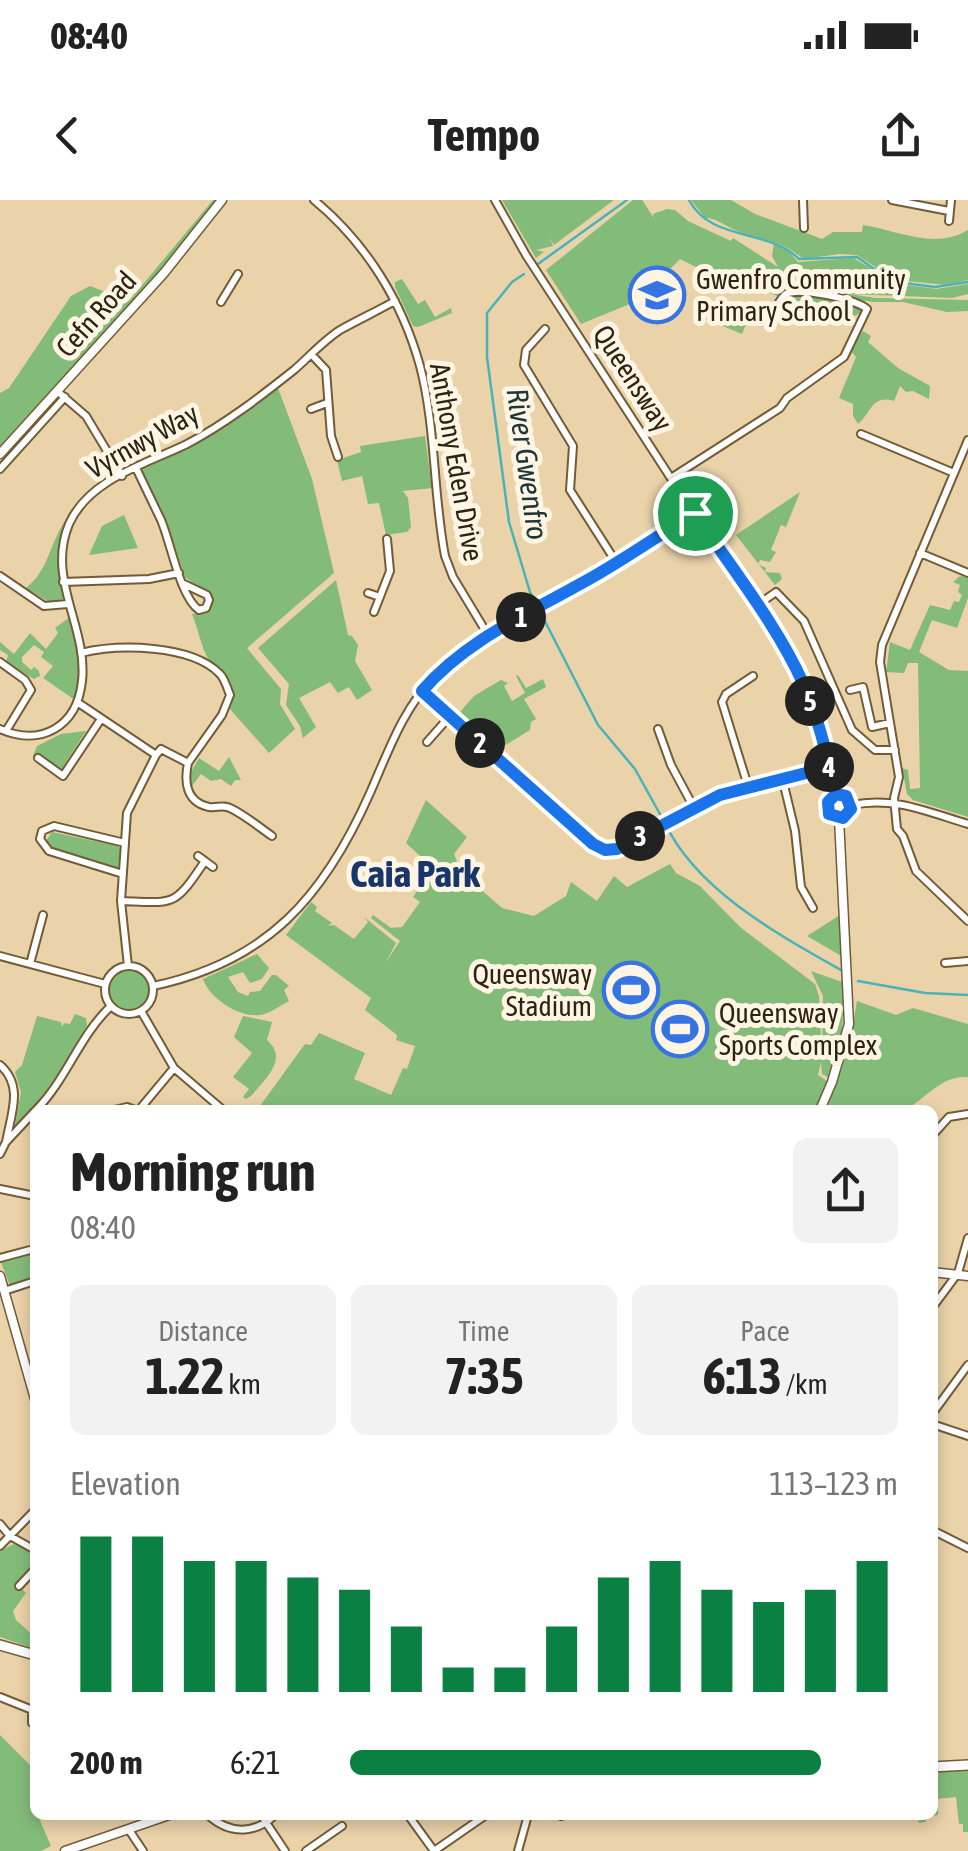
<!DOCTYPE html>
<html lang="en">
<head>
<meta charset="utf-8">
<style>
  body { margin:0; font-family:"Asap Condensed",sans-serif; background:#f2f2f2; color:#222; height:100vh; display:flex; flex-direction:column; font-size:38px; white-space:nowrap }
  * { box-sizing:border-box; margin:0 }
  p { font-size:32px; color:#767676 }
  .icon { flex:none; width:55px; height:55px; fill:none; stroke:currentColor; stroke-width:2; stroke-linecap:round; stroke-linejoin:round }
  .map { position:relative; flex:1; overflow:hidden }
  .side { position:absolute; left:30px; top:905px; width:908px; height:715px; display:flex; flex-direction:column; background:#fff; border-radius:15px; box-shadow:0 5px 15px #0003 }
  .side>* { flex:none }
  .pin { position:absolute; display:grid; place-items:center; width:85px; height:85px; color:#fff; margin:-42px; border:5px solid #fff; border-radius:50%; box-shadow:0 2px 10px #0007 }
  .km { position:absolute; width:50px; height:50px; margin:-25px; border-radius:50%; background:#222; color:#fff; font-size:28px; line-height:50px; text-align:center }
  .round { display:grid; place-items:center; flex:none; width:105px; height:105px; border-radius:15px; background:#f2f2f2 }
  .head { display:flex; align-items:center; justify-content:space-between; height:170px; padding:0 40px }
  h1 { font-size:55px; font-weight:700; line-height:75px }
  .metrics { display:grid; grid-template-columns:repeat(3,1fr); gap:15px; height:170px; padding:10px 40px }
  .metrics div { display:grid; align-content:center; border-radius:15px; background:#f2f2f2; text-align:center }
  .metrics b { font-size:50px; font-weight:700 }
  .metrics small { font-size:28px; font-weight:400 }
  .metrics p { font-size:28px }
  .chart { height:280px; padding:20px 40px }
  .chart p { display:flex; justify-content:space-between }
  .chart svg { width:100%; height:180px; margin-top:10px; stroke:#0b8043; stroke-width:6 }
  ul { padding:0 40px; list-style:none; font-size:32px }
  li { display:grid; grid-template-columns:160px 120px 1fr; align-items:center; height:75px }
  li i { height:25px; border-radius:12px; background:#0b8043 }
  .status { display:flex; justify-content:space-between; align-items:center; height:70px; padding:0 50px; background:#fff; direction:ltr }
  .status svg { height:28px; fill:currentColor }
  header { display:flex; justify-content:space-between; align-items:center; height:130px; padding:0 40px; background:#fff; font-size:45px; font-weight:700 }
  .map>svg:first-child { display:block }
  .green { fill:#83bc79 }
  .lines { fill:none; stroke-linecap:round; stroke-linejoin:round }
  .stream { stroke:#48b3b9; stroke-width:2.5 }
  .minor-casing { stroke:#725c37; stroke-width:10 }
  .tertiary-casing { stroke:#725c37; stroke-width:11 }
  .primary-casing { stroke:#725c37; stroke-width:12 }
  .minor { stroke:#fff; stroke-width:6 }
  .tertiary { stroke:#fff; stroke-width:8 }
  .primary { stroke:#fff; stroke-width:9 }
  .route-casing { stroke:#fff; stroke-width:20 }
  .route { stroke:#1a73e8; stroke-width:12 }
  .labels { text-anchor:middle; stroke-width:10; stroke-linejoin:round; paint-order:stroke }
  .poi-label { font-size:28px; fill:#2c2313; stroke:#fef5e4; text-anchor:start }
  .street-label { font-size:28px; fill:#2c2313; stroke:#fef5e4 }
  .water-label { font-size:30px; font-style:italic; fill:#1e3638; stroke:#fef5e4 }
  .district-label { font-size:38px; font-weight:bold; fill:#18366c; stroke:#fef5e4 }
</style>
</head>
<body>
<div class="status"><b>08:40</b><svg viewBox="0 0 49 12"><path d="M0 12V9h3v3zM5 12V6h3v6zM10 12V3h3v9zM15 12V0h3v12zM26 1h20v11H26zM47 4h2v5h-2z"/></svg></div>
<header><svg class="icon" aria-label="back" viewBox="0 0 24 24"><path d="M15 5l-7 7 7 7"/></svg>Tempo<svg class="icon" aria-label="share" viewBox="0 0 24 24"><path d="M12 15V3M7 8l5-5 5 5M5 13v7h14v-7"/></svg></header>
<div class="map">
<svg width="968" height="1651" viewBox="0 0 968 1651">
  <rect width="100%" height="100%" fill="#ead2a9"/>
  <path class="green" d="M213 0H218L172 57 0 246V193L9 188 71 96 90 86 129 101Z
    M502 0H614L554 45 550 38 553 46 536 50 544 52 536 58Z
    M633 0H642L654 18 653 14 667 9 675 10 688 21 731 41 733 38 778 67 772 56 774 43 788 50 798 62 853 58 899 84 936 89 968 84V94L952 98 850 94 876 98 968 100V111L947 112 903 102H873L797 89 777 96 718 69 714 76 680 59 646 94 631 100 632 103 581 124 546 70Z
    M691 0H731L755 14 822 39 833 32H862L863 25C900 31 934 50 968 30V80L948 85 895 80 857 55 840 54 803 59C780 38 762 41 735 30 723 25 717 18 705 18Z
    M402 79 418 104 425 100 435 117 451 108 452 113 418 127 413 126 395 87V82Z
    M808 94 851 101 862 109 860 113 849 119 836 108C815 110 801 117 780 107L789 96Z
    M714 101 749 117 742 134 706 119Z
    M863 131 871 136 868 142 898 168 930 186 929 199 913 191 906 192 900 186 894 201C872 194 871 213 858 224L853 216V204L839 198 856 157 850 150Z
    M278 188 312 279 334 373 247 448 281 489 280 504 295 529 269 553 229 508C237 477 222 480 209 460 201 448 198 428 192 414L208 412 211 402 209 394 185 377 166 321 140 270 191 246Z
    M425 236 432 288 403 291 408 298 411 327 407 332 386 335 379 303 368 304 362 276 342 281 337 260 361 252 360 246Z
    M800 292 786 327 781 325 771 350 776 352 770 362 760 360 758 364 766 368 765 372 780 373 782 379 775 385 736 335Z
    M124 315 138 348 89 355 102 326Z
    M66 320 58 360 64 399 49 402 26 388C50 369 49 343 66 320Z
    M960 376 968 377V398L957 428 932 420 919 452 949 470 968 471V617L913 600 907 594 902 568 908 570 910 589 920 588 918 463H908L904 473 886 472 890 442 910 450 930 405 950 410 954 401 959 402 962 395 958 392 960 385 953 382Z
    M336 380 348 435 352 436 358 445 355 461 372 490 357 500 349 487 338 493 330 482 299 498 316 527 303 538 300 526 286 505 289 484 258 448Z
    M70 417 82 481 75 500 43 478 53 466 41 457 44 452 34 445 22 457V462L31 470 34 467 39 471 40 476 34 479 6 463 8 455 0 450V442L14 454 30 433 46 449 58 433 55 428Z
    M518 475 526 488 543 479 546 487 524 499 536 519 531 522 530 530 499 549 493 548 461 519 460 512 474 496 501 480 508 483 504 486 512 501 525 493 516 476Z
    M86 531 64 565V570L33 556 37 546 61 534Z
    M229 557 241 580H235L231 586 221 579 211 581 201 574 192 586 189 583 190 574 199 558 219 571Z
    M426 600 467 637 454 654 461 672 502 708 534 716 566 696 571 682 597 701 614 676 627 687 670 664 676 673 700 686 740 727 815 784 819 796 822 860 823 796 811 771 845 783 842 830 828 877 822 874 821 862 818 875 827 881 815 910H257L305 844 311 845 319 833 365 853 354 879 391 895 403 868 407 869 415 846 396 840 397 835 365 810 371 798 286 735 311 702 317 707 315 711 332 723 328 726 334 725 354 739 368 722 364 717 396 743 386 762 400 741 371 718 373 715 391 728 402 727 420 702 413 697 433 668 406 643Z
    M52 632 118 646C123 652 122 664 116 669L50 648 46 641Z
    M840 715 843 757 807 736Z
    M257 754 269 768 262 779 250 783 243 772 228 777 238 792 248 796 250 792 260 791 272 775H276L289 786 284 790 289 801C281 805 269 814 260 815 239 818 209 798 203 779Z
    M108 790a21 21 0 1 1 42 0a21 21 0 1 1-42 0Z
    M857 801 896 815 913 808 968 824V877C941 875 927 898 906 909 892 915 844 910 827 910L850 841Z
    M75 814 86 818 87 826C66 864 46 895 15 926L21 892 15 872 22 865 37 816 61 822 62 827 64 823 70 824Z
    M243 816 272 822 267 840C289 859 265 879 251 896L246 899 243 897 249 889 233 877 252 853 234 837Z
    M29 1053 35 1054V1076L10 1086 1 1062Z
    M14 1344 35 1352V1365L17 1384 26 1393 13 1411 16 1420 35 1437V1449L0 1437V1351Z
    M0 1535 35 1570V1615H47L39 1618 51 1646 41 1651H0Z
    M933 1571H968V1632H963V1624H959L956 1597 937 1599 938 1615 925 1617 926 1622 918 1623 921 1615H932Z"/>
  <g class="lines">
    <path class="stream" d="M689 0C711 42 768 28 799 59L857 57 890 80 904 83 935 87 968 82
      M538 64 627 0
      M524 74 512 82 487 113V157L509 322 530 392 598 525 635 569 661 616
      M665 623C696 690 779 735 841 770
      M858 781 925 793 968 795"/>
    <g class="minor-casing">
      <path id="minor" d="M314 0C366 43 402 101 420 166 436 227 433 294 445 356L453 377 488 435
        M495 0 526 55 798 474 822 533 835 594
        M803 0 804 28
        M892 0 949 11
        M949 21 951 0
        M221 102 238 74
        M545 129 526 150 524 165 573 246 570 290 616 362
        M312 155 326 170 331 236 338 257
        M57 191 86 216 122 276
        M311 209 327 203
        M861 234 954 273
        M968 240 882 445 880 462 899 577 894 598 897 629 903 636 916 671 968 721
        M136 268C144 285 153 303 161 320 171 343 180 397 199 410L206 408 209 400 207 395 184 384
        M0 269 65 197
        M671 278 780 208 787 198 844 157 867 109C856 99 799 87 786 94 780 98 776 109 771 114L763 112
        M920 353 968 373
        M0 376 44 406 68 404
        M63 382 149 379 179 373
        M368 393 380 397
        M756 406 776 392 804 421 852 530 875 550H895
        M374 412 390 371 387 339
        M81 453C118 444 191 444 220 474 225 479 227 488 230 495L222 515 188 563
        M0 462 25 480 31 490 6 531
        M850 490 863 487 872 527 890 523
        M422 491 593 644C617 660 647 631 668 619 718 591 774 579 830 567
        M77 502 156 555 161 549 188 563C184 582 186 602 209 607 218 608 224 604 232 609 246 616 259 627 272 636
        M0 529C41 547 77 527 82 481 88 427 46 379 69 324 89 279 146 264 187 244 225 224 260 197 294 170 309 157 323 141 340 130 358 120 377 111 395 101
        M658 529 671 565 693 606
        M427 542 450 516
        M38 558 63 576 101 519
        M782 577 795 631 801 687 813 708
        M748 586 722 502 726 494 753 476
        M852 605C893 596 928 612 968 624
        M198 656 213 667
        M123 674 49 651 40 639 42 631 54 626 125 643
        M121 701C176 703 174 707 205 661
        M0 756 105 784
        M945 763 968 761
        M30 764 43 715
        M105 790a24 24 0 1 1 48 0a24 24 0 1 1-48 0Z
        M128 766 121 701 127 613 156 555
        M153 786C267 762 324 697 370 593 389 550 403 508 437 474 478 433 535 411 585 382 622 360 658 336 695 313
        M141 811 174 868 223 910
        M0 865C24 886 11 914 6 942
        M36 910C67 879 79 836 111 806
        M114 910 127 907 135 910
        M139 910 174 868
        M932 936 949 917 968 914
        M0 954 6 942 35 911
        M0 989 35 996
        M0 1058 30 1050 35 1052
        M4 1091 35 1081
        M932 1108 958 1073 968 1038
        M932 1214 968 1165
        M932 1224 968 1236
        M0 1324 10 1336 35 1350
        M932 1330 968 1348
        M0 1346 35 1310
        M19 1386 35 1369
        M0 1497 35 1511
        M32 1523V1512
        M208 1615C229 1634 254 1635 275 1615
        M261 1615 285 1651
        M408 1615 434 1651
        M558 1615 561 1616
        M129 1630 143 1651
        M306 1651 342 1626
        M434 1651 486 1615
        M518 1651 528 1615"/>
    </g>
    <g class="tertiary-casing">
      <path id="tertiary" d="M0 254 164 73 222 0
        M827 606a12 12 0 1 1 24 0a12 12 0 1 1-24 0Z
        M820 910 832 882 849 824 839 618
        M932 1072 968 1076
        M0 1076 35 1199
        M65 1651 169 1615"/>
    </g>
    <g class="primary-casing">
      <path id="primary" d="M0 1445 35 1455
        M932 1567 968 1565"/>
    </g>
    <use href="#minor" class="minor"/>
    <use href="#tertiary" class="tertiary"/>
    <use href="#primary" class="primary"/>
  </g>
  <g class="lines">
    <g class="route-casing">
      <path id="route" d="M695 313C657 336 621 362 582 383 525 415 465 441 422 491L593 644 605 650 617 649 720 595 830 567 836 594 828 602 829 614 843 618 851 609 846 596 836 594C827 556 819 519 803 483 776 423 731 368 695 313"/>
    </g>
    <use href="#route" class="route"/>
  </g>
  <defs>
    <g id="school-ring" transform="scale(2.875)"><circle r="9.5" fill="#fef5e4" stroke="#3574e2" stroke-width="1.5"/><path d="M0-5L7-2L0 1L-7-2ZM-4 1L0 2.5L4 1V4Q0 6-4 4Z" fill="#3574e2"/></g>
    <g id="stadium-ring" transform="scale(2.875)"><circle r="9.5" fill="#fef5e4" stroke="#3574e2" stroke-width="1.5"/><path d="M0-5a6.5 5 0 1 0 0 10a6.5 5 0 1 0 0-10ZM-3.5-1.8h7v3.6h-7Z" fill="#3574e2"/></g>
  </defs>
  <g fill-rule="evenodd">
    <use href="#school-ring" x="657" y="95"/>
    <use href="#stadium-ring" x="631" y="790"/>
    <use href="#stadium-ring" x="680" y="829"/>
  </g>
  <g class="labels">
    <g class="poi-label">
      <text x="696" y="89">Gwenfro Community<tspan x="696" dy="32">Primary School</tspan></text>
      <text x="592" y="784" text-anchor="end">Queensway<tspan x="592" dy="32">Stadium</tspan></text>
      <text x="719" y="823">Queensway<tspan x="719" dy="32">Sports Complex</tspan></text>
    </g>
    <g class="street-label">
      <text transform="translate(96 114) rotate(-48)" y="10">Cefn Road</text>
      <text transform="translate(633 178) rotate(57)" y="10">Queensway</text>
      <text transform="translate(142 241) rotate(-29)" y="10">Vyrnwy Way</text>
      <text transform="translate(457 262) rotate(80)" y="10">Anthony Eden Drive</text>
    </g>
    <g class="water-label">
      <text transform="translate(527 264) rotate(82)" y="10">River Gwenfro</text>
    </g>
    <g class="district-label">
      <text x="415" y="687">Caia Park</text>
    </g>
  </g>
</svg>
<div class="pin" style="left:695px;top:313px;background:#1e9e55"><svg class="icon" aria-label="arrive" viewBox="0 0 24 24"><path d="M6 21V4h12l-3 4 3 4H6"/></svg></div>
<b class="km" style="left:521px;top:417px">1</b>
<b class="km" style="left:480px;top:543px">2</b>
<b class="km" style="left:640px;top:636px">3</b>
<b class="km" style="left:829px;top:567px">4</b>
<b class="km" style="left:810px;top:501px">5</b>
<section class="side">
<div class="head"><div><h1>Morning run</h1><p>08:40</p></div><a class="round"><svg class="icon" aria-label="share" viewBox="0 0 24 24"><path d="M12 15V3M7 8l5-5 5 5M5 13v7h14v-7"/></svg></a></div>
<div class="metrics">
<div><p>Distance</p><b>1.22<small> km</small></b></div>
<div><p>Time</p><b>7:35</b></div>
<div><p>Pace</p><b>6:13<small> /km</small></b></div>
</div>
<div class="chart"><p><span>Elevation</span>113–123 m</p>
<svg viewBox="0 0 160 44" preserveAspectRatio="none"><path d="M5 44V6M15 44V6M25 44V12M35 44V12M45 44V16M55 44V19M65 44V28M75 44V38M85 44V38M95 44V28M105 44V16M115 44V12M125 44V19M135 44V22M145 44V19M155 44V12"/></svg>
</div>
<ul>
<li><b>200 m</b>6:21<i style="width:86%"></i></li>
</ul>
</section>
</div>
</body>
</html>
